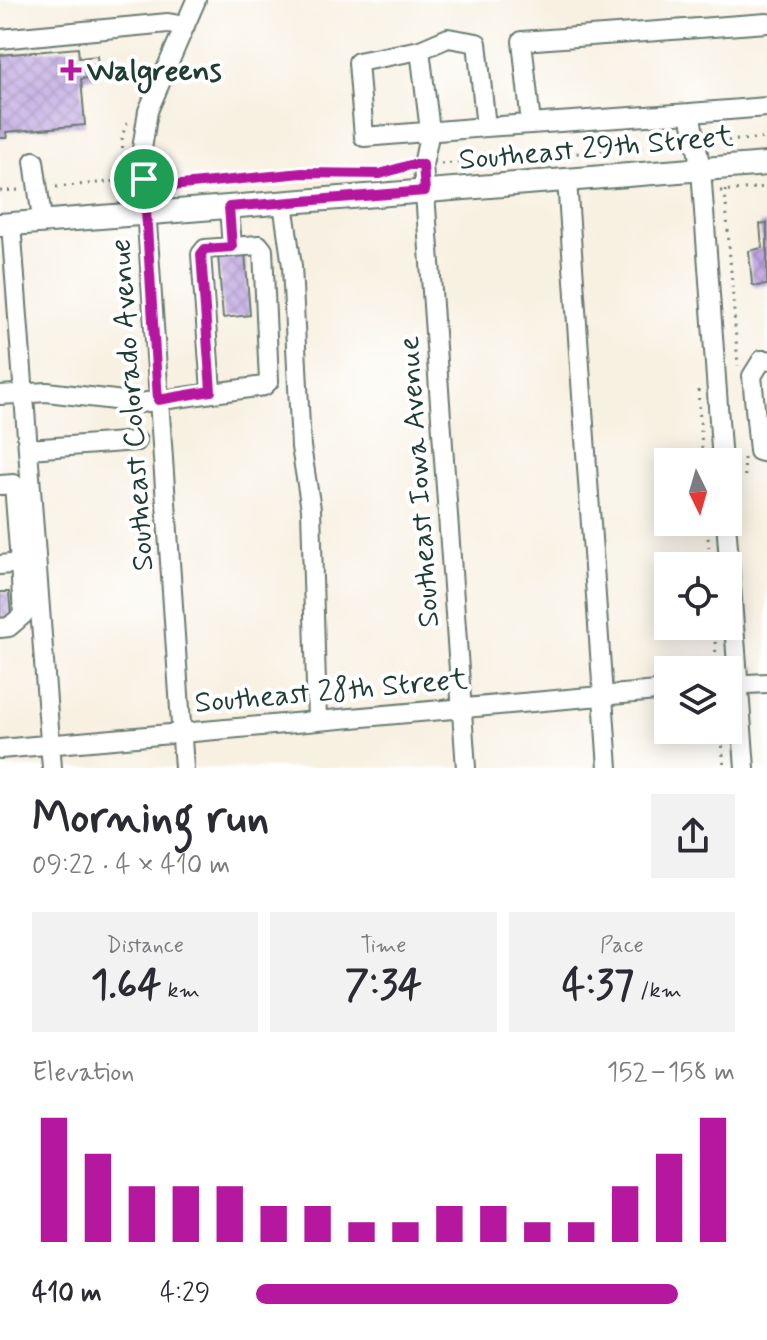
<!DOCTYPE html>
<html lang="en">
<head>
<meta charset="utf-8">
<style>
  body { margin:0; font-family:Mynerve,sans-serif; background:#f2f2f3; color:#2b2b33; height:100vh; display:flex; flex-direction:column; font-size:30px; white-space:nowrap }
  * { box-sizing:border-box; margin:0 }
  p { font-size:26px; color:#7c7c81 }
  .icon { flex:none; width:44px; height:44px; fill:none; stroke:currentColor; stroke-width:2; stroke-linecap:round; stroke-linejoin:round }
  .map { position:relative; height:768px; overflow:hidden }
  .details { display:flex; flex-direction:column; background:#fff; flex:1 }
  .details>* { flex:none }
  .needle { width:52px; rotate:175deg }
  .fabs { position:absolute; left:654px; top:448px; display:grid; gap:16px }
  .fabs a { display:grid; place-items:center; width:88px; height:88px; border-radius:0px; background:#fff; box-shadow:0 4px 20px #0003; font-size:40px }
  .pin { position:absolute; display:grid; place-items:center; width:68px; height:68px; color:#fff; margin:-34px; border:4px solid #fff; border-radius:50%; box-shadow:0 2px 8px #0007 }
  .round { display:grid; place-items:center; flex:none; width:84px; height:84px; border-radius:0px; background:#f2f2f3 }
  .overview { display:flex; align-items:center; justify-content:space-between; height:136px; padding:0 32px }
  h1 { font-size:44px; font-weight:700; line-height:60px }
  .figures { display:grid; grid-template-columns:repeat(3,1fr); gap:12px; height:136px; padding:8px 32px }
  .figures div { display:grid; align-content:center; border-radius:0px; background:#f2f2f3; text-align:center }
  .figures b { font-size:40px; font-weight:700 }
  .figures small { font-size:22px; font-weight:400 }
  .figures p { font-size:22px }
  .chart { height:224px; padding:16px 32px }
  .chart p { display:flex; justify-content:space-between }
  .chart svg { width:100%; height:144px; margin-top:8px; stroke:#b5179e; stroke-width:6 }
  ul { padding:0 32px; list-style:none; font-size:26px }
  li { display:grid; grid-template-columns:128px 96px 1fr; align-items:center; height:60px }
  li i { height:20px; border-radius:10px; background:#b5179e }
  .map>svg:first-child { display:block }
  .building { fill:url(#building-cross-hatch) }
  .lines { fill:none; stroke-linecap:round; stroke-linejoin:round }
  .minor-casing { stroke:#6b7c71; stroke-width:22 }
  .major-casing { stroke:#6b7c71; stroke-width:26 }
  .path { stroke:#6b7c71; stroke-width:3; stroke-dasharray:2 6; stroke-linecap:butt }
  .minor { stroke:#fff; stroke-width:18 }
  .major { stroke:#fff; stroke-width:22 }
  .route-casing { stroke:#fff; stroke-width:16 }
  .route { stroke:#b5179e; stroke-width:10 }
  .poi-dot { fill:#b5179e; stroke:#fff; stroke-width:3 }
  .labels { text-anchor:middle; stroke-width:8; stroke-linejoin:round; paint-order:stroke }
  .poi-label { font-size:30px; font-weight:bold; fill:#1f3d34; stroke:#fff; text-anchor:start }
  .street-label { font-size:30px; fill:#1f3d34; stroke:#fff }
</style>
</head>
<body>
<div class="map">
<svg width="767" height="768" viewBox="0 0 767 768">
  <defs>
    <pattern id="building-cross-hatch" width="8" height="8" patternUnits="userSpaceOnUse" patternTransform="scale(2)"><rect width="8" height="8" fill="#bea3e1"/><path d="M0 0l8 8M0 8l8-8" fill="none" stroke="#9a86b7"/></pattern>
  </defs>
  <rect width="100%" height="100%" fill="#fff"/>
  <filter id="ink" filterUnits="userSpaceOnUse"><feTurbulence type="fractalNoise" baseFrequency=".0125" numOctaves="2"/><feDisplacementMap in="SourceGraphic" scale="16" xChannelSelector="R" yChannelSelector="G"/><feConvolveMatrix kernelMatrix="1 2 1 2 8 2 1 2 1" color-interpolation-filters="sRGB"/></filter>
  <filter id="wash" filterUnits="userSpaceOnUse"><feTurbulence type="fractalNoise" baseFrequency=".006" numOctaves="4" result="noise"/><feDisplacementMap in="SourceGraphic" scale="32" xChannelSelector="R" yChannelSelector="G"/><feGaussianBlur stdDeviation="1.8" result="paint"/><feColorMatrix in="noise" values="0 0 0 0 0 0 0 0 0 0 0 0 0 0 0 0 0 1.4 0 .05"/><feComposite in="paint" operator="in"/></filter>
  <g filter="url(#wash)">
    <rect width="100%" height="100%" fill="#f8f1e2"/>
    <g id="blocks">
      <path class="building" d="M78 48 79 58 97 56 99 77 81 79 85 125 6 132 7 138H0V55Z
        M767 223V285L756 286 752 284 749 251 762 248 760 224Z
        M245 253 250 315 223 318 218 255Z
        M0 592H9L11 618 0 619Z"/>
    </g>
  </g>
  <g filter="url(#ink)">
    <use href="#blocks" fill-opacity="0" stroke="#6b7c71" stroke-width="2"/>
    <g class="lines">
      <g class="minor-casing">
        <path id="minor" d="M448 38 477 43 486 127 364 137 358 62 420 50Z
          M0 39 168 23 185 26
          M420 50 430 131 423 165 466 768
          M690 113 767 107
          M531 124 522 41 767 23
          M486 127 690 113 701 169 722 462
          M34 161 42 219
          M567 180 608 768
          M283 203 292 266 301 447 311 509 317 720
          M229 207 232 247
          M11 224 52 768
          M767 360H762L752 376 759 451 767 453
          M0 395 47 392 140 403 264 386 269 381 263 250 259 245 205 249 201 254 211 391
          M29 449 137 441
          M0 485 14 484 20 563 0 565
          M726 522 745 768
          M0 628 9 627 23 615 20 563
          M728 685 767 683
          M0 749 668 690
          M184 768 142 149 148 111 196 0"/>
      </g>
      <g class="major-casing">
        <path id="major" d="M0 225 767 164"/>
      </g>
      <path class="path" d="M712 142 767 138
        M441 164 681 145
        M124 180 122 136 128 121
        M160 186 302 173 380 174 406 166
        M56 187 128 180
        M725 190 738 366
        M0 191 20 190
        M720 191 767 187
        M698 390 703 462
        M744 458 745 480
        M707 522 710 566
        M714 626 717 670
        M721 730 724 768"/>
      <use href="#minor" class="minor"/>
      <use href="#major" class="major"/>
    </g>
  </g>
  <g class="lines" filter="url(#ink)">
    <g class="route-casing">
      <path id="route" d="M410 165H423L425 191 229 207 232 247 205 249 201 254 211 391 158 400 144 179 159 177 161 187 302 173 380 174Z"/>
    </g>
    <use href="#route" class="route"/>
  </g>
  <path class="poi-dot" d="M67 58h8v8h8v8h-8v8h-8v-8h-8v-8h8z"/>
  <g class="labels">
    <g class="poi-label">
      <text x="87" y="80">Walgreens</text>
    </g>
    <g class="street-label">
      <text transform="translate(596 147) rotate(-5)" y="10">Southeast 29th Street</text>
      <text transform="translate(131 405) rotate(-94)" y="10">Southeast Colorado Avenue</text>
      <text transform="translate(418 482) rotate(-94)" y="10">Southeast Iowa Avenue</text>
      <text transform="translate(331 690) rotate(-5)" y="10">Southeast 28th Street</text>
    </g>
  </g>
</svg>
<div class="fabs">
<a><svg class="needle" viewBox="-14 -14 28 28"><path d="M0-13l5 13h-10z" fill="#e53935"/><path d="M0 13l5-13h-10z" fill="#7c7c81"/></svg></a>
<a><svg class="icon" aria-label="locate" viewBox="0 0 24 24"><circle cx="12" cy="12" r="6"/><path d="M12 2v4M12 18v4M2 12h4M18 12h4"/></svg></a>
<a><svg class="icon" aria-label="layers" viewBox="0 0 24 24"><path d="M12 4l9 5-9 5-9-5zM3 14l9 5 9-5"/></svg></a>
</div>
<div class="pin" style="left:144px;top:179px;background:#1e9e55"><svg class="icon" aria-label="arrive" viewBox="0 0 24 24"><path d="M6 21V4h12l-3 4 3 4H6"/></svg></div>
</div>
<section class="details">
<div class="overview"><div><h1>Morning run</h1><p>09:22 · 4 × 410 m</p></div><a class="round"><svg class="icon" aria-label="share" viewBox="0 0 24 24"><path d="M12 15V3M7 8l5-5 5 5M5 13v7h14v-7"/></svg></a></div>
<div class="figures">
<div><p>Distance</p><b>1.64<small> km</small></b></div>
<div><p>Time</p><b>7:34</b></div>
<div><p>Pace</p><b>4:37<small> /km</small></b></div>
</div>
<div class="chart"><p><span>Elevation</span>152–158 m</p>
<svg viewBox="0 0 160 44" preserveAspectRatio="none"><path d="M5 44V6M15 44V17M25 44V27M35 44V27M45 44V27M55 44V33M65 44V33M75 44V38M85 44V38M95 44V33M105 44V33M115 44V38M125 44V38M135 44V27M145 44V17M155 44V6"/></svg>
</div>
<ul>
<li><b>410 m</b>4:29<i style="width:88%"></i></li>
</ul>
</section>
</body>
</html>
